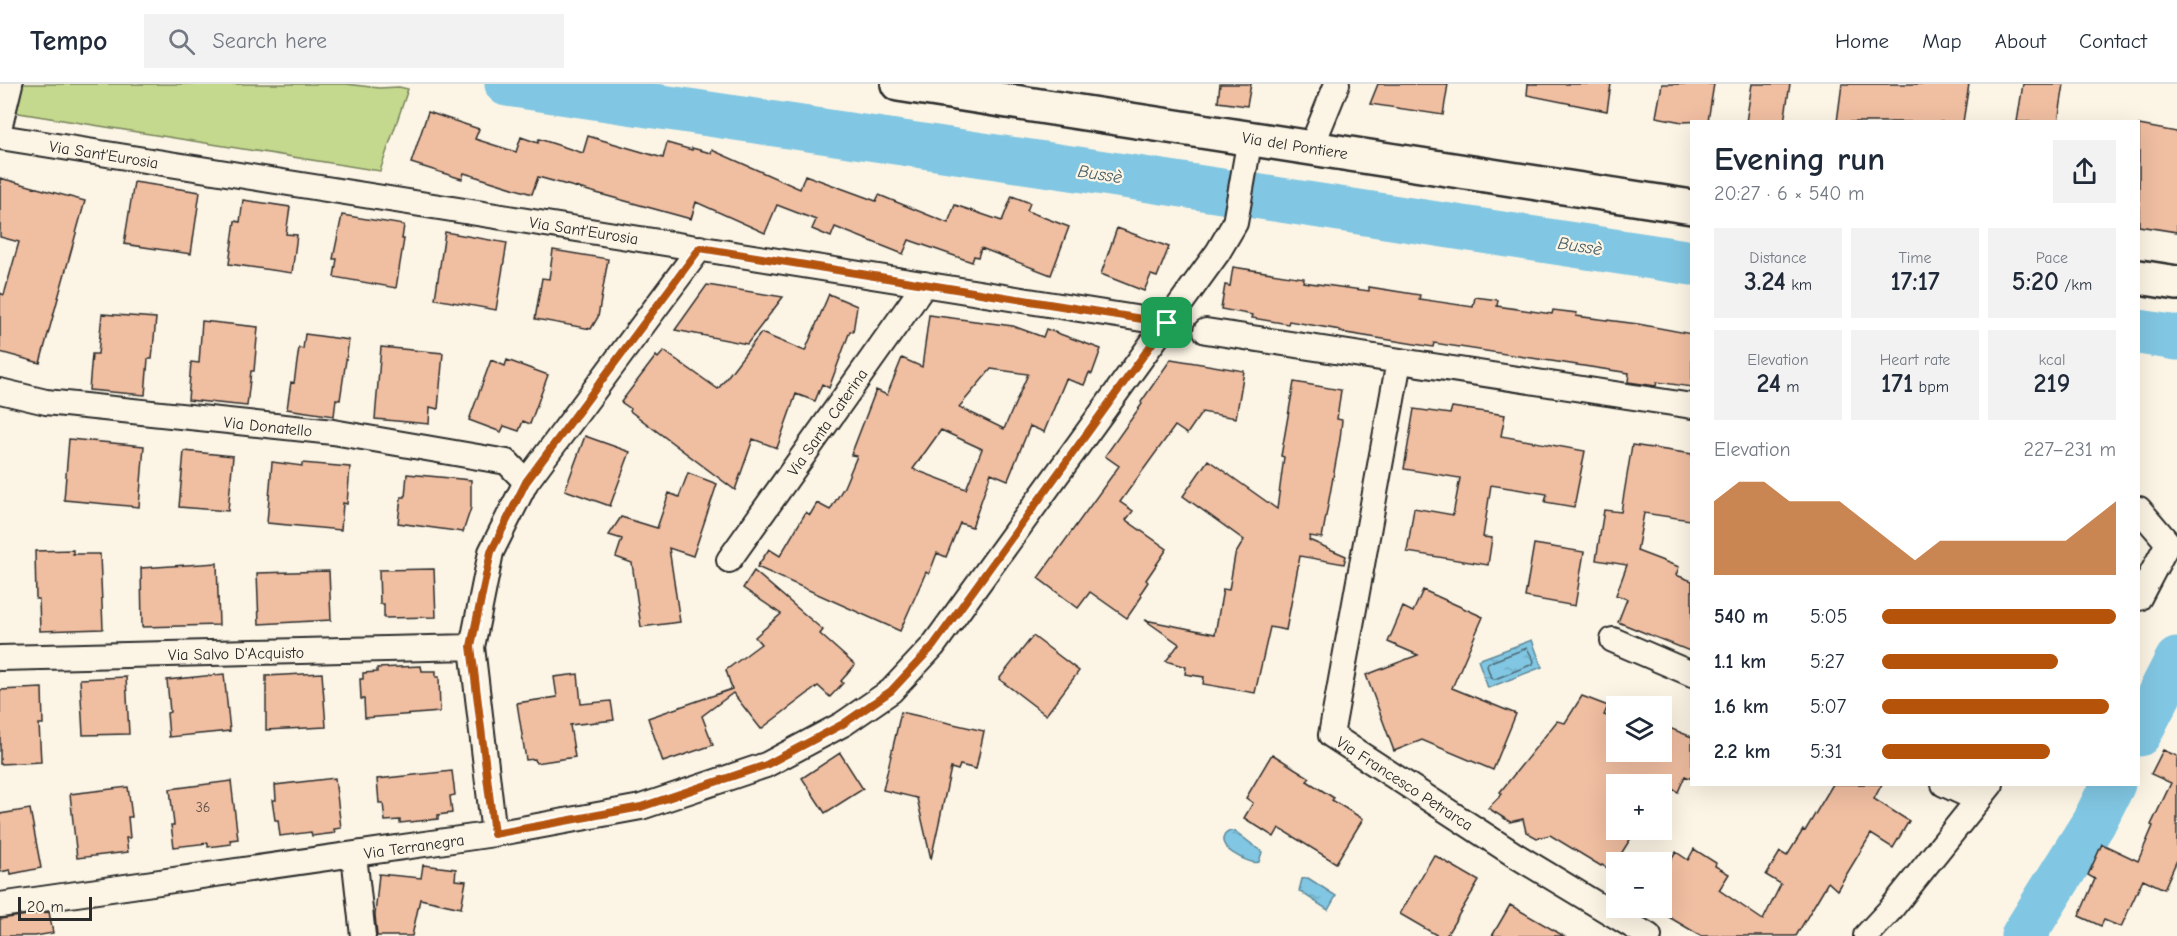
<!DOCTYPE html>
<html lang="en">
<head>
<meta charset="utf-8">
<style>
  body { margin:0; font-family:"Comic Neue",sans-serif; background:#f2f2f3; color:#1f2937; height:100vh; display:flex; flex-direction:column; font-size:22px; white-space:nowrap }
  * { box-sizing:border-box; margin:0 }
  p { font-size:20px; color:#747a83 }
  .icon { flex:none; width:33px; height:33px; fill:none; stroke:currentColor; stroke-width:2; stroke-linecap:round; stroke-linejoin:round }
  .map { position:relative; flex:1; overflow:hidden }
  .panel { position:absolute; left:1690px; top:36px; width:450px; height:666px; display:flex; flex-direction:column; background:#fff; border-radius:0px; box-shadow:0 6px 24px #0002 }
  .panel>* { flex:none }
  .tools { position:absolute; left:1606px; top:612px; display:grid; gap:12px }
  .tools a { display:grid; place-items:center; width:66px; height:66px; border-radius:0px; background:#fff; box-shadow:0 6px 24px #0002; font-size:30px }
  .scale { position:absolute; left:18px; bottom:15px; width:74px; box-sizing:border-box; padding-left:6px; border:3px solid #2b2b2b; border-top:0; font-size:16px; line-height:21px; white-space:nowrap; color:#2b2b2b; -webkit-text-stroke:4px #fcf5e5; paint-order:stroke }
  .pin { position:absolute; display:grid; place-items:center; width:51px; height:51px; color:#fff; margin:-26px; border-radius:12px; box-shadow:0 3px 9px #0006 }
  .round { display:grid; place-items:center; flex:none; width:63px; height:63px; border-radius:0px; background:#f2f2f3 }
  .headline { display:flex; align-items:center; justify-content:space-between; height:102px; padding:0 24px }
  h1 { font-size:33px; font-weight:800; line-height:45px }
  .figures { display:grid; grid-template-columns:repeat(3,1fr); gap:9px; height:102px; padding:6px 24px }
  .figures div { display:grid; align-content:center; border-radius:0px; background:#f2f2f3; text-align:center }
  .figures b { font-size:26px; font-weight:800 }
  .figures small { font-size:16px; font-weight:400 }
  .figures p { font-size:16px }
  .chart { height:168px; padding:12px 24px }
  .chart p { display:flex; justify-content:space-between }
  .chart svg { width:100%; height:108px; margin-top:6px; fill:#b45309; opacity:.7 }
  ul { padding:0 24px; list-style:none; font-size:20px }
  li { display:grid; grid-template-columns:96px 72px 1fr; align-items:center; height:45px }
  li i { height:15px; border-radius:8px; background:#b45309 }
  header { display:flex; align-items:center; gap:36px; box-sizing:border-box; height:84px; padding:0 30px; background:#fff; border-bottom:2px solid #e0e1e3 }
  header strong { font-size:28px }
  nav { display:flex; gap:33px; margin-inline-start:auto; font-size:21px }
  .search { width:420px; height:54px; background:#f2f2f3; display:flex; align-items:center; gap:15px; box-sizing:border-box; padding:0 21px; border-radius:0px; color:#747a83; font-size:22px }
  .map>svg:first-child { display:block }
  .green { fill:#c4d98e; stroke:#78825c; stroke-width:1.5 }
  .water { fill:url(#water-ripples); stroke:#5f8899; stroke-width:1.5 }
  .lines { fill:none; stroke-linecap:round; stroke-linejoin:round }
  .shore { stroke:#4d6974; stroke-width:1.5 }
  .river { stroke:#81c6e2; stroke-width:45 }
  .building { fill:#f0bea1; stroke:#2b2b2b; stroke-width:1.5; fill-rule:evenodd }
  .minor-casing { stroke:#2b2b2b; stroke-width:28 }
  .secondary-casing { stroke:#2b2b2b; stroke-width:38 }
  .minor { stroke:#fcf5e5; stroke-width:24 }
  .secondary { stroke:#fcf5e5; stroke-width:33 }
  .route-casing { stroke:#fff; stroke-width:12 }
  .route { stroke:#b45309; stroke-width:8 }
  .labels { text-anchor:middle; stroke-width:4.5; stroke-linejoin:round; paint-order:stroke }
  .number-label { font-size:14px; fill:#5c5048 }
  .street-label { font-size:16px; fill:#2b2b2b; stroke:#fcf5e5 }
  .water-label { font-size:18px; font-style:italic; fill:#455a62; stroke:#fcf5e5 }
</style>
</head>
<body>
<header>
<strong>Tempo</strong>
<div class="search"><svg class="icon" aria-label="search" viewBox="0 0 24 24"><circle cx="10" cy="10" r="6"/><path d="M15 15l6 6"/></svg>Search here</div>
<nav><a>Home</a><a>Map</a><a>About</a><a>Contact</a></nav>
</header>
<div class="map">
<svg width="2177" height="852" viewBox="0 0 2177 852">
  <defs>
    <pattern id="water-ripples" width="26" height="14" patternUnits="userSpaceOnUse" patternTransform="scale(1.5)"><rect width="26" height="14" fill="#81c6e2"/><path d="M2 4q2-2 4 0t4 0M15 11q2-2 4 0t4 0" fill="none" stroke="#70aac2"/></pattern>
  </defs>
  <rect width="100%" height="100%" fill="#fcf5e5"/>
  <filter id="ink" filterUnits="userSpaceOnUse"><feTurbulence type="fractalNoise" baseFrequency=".0167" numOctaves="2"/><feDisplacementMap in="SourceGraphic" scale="12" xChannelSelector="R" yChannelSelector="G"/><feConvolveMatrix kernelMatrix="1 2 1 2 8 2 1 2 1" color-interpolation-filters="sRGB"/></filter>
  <g filter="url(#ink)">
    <path class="green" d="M23 0H346L379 4 399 3 408 5 380 87 19 29 17 27Z"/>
    <path class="water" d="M1532 556 1542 583 1488 604 1478 576Z
      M1230 747 1236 748 1262 768 1259 778C1251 781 1227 768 1224 760 1222 756 1223 754 1225 750Z
      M1308 794 1336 812 1328 826 1299 807 1302 795Z"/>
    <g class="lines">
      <path class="shore" d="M1527 564 1534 577 1533 580 1495 595 1491 594 1487 582 1488 579Z"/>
      <path class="river" d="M507 0 1091 87 1692 179
        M2139 248 2177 254
        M2139 650 2177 576
        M2023 852 2094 738 2113 700"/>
    </g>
    <path class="building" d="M1220 0H1251L1247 22 1218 18Z
      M1378 0H1448L1443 31 1370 20Z
      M1528 0H1611L1607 27 1527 11Z
      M1662 0H1714L1708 37 1682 38 1656 33Z
      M1752 0H1790L1784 38H1746Z
      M1842 0H1969L1963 38H1837Z
      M2023 0H2064L2058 38H2017Z
      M428 28 479 45 475 55 516 68 521 53 538 59 539 55 583 69 588 52 663 74 667 59 692 66V64L711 69 712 66 800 105 805 91 876 117 879 111 948 139 955 121 1002 137 1012 112 1030 119 1027 127 1069 143 1051 191 981 164 978 173 974 172 972 178 909 156 903 170 835 143 831 153 812 145 816 136 777 121 765 149 696 118 691 135 538 93 532 110 464 89 462 95 411 79Z
      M2139 41 2177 48V148L2139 142Z
      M0 94 85 117 40 279 0 268V209L4 211 19 158 0 153Z
      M134 98 200 108 191 170 124 160Z
      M243 116 290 123 286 150 297 151 292 189 229 180 235 137 240 138Z
      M342 131 404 141 402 155H404L396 204 334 193 337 175H333Z
      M1117 144 1169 163 1157 193 1151 191 1144 207 1101 190Z
      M445 148 507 159 496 226 435 215Z
      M553 166 608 175 598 233 591 245 535 235 542 194 549 195Z
      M1233 183 1304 194 1303 198 1369 207V203L1420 211 1419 215 1473 223 1475 213 1498 216 1497 222 1552 230 1553 226 1577 229 1576 232 1638 240 1692 250V303L1657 298 1656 302 1628 298 1629 289 1434 259 1433 263 1340 248V246L1289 237 1288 240 1252 234 1253 231 1221 225 1225 201 1230 202Z
      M707 201 783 213 747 260 675 246Z
      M829 210 857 222 853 248 850 247 829 304 822 300 815 317 796 310 777 364 753 355 735 406 630 327 631 325 621 318 656 272 658 274 664 267 718 305 761 249 805 267Z
      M102 230 156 234 152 275H148L145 311 89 306 92 270H98Z
      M929 231 1013 242 1043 253 1046 245 1101 265 1092 290 1089 289 1084 301 1066 295 1044 348 1030 342 1008 396 991 389 972 443 960 439 946 473 937 469 929 490 926 488 900 547 757 483 769 465 780 472 806 428 810 431 817 419 830 426 844 403 857 372 851 371 876 306 887 311 902 274 922 283ZM991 285 1028 290 1004 345 959 323ZM941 346 982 365 966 405 913 385Z
      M202 237 258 243 254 287H251L247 322 188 316 191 278 199 279Z
      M305 250 349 256 340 316 336 315 334 332 287 325 291 298 294 299 299 264 303 265Z
      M381 263 443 269 438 325 430 323 429 340 375 335Z
      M1171 275 1244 287 1236 334 1202 328 1187 350 1175 342 1120 418 1133 427 1126 436 1167 465 1146 496 1148 498 1140 510 1142 512 1127 534 1090 508 1078 524 1038 494 1119 382 1105 372 1142 320 1141 318Z
      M491 276 505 282 507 276 548 291 530 340 523 337 519 347 504 342 501 348 469 336Z
      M1294 298 1341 306 1337 335 1342 336 1340 355 1322 454 1310 452 1309 456 1346 472 1344 480 1300 472 1286 546 1270 543 1255 609 1203 600 1204 593 1185 590 1186 583 1166 577 1179 560 1145 536 1215 550 1223 505 1229 506 1235 471 1244 456 1183 412 1208 376 1277 425 1284 373 1281 372Z
      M1452 323 1505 331 1501 352 1585 367 1574 423 1545 418 1547 410 1491 401 1483 453 1492 454 1488 481 1407 468 1414 424 1453 431 1460 394 1404 385 1414 325 1450 330Z
      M585 352 630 368 610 422 565 406Z
      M69 355 144 362 139 423 64 416Z
      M1632 361 1692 370V420L1690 436 1644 429 1637 467 1679 483 1676 491 1692 497V568L1618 538 1627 515 1616 511 1627 481 1596 476 1604 426 1621 428Z
      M184 367 233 372 228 427 179 423Z
      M272 378 302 382V379L350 383 347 420 343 419 341 446 267 439Z
      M688 389 717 400 693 472 669 464 680 538 641 543 632 479 616 473 622 455 609 451 621 433 657 444 669 409 679 413Z
      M407 390 471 396V424L463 448 398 439 401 413H405Z
      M1534 460 1584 468 1575 522 1525 513Z
      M73 466V470H100L103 545 40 547 39 515H36L35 467Z
      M217 479 219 541 142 543 141 484Z
      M434 485 436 533 384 534V520H380L379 486Z
      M329 487 331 536 259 540 257 489Z
      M754 487 823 546 820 550 855 581 841 597 843 599 830 613 818 602 761 645 733 609 702 632 713 661 663 678 648 634 732 605 726 586 761 560 755 553 781 530 743 504Z
      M1423 506 1483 533 1452 604 1516 630 1493 686 1422 656 1394 667 1366 591 1418 571 1388 558 1403 523 1413 528Z
      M1033 552 1079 587 1046 631 999 595Z
      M421 582 422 587H436V593H439L440 628 365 634 364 615H361L360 595H363V589L377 588V584Z
      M322 589 326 643 266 646V592Z
      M224 590 230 647 169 653 167 629 170 628 167 596Z
      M578 590 581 620 611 617 614 636 570 641 575 673 536 679 535 675 526 676 517 619 557 613 554 593Z
      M126 593 129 650 83 651 80 595Z
      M42 604 43 640H39L41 678 0 680V606Z
      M1582 612 1608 622 1604 631 1617 635V668H1662V641L1692 653V695L1685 692 1678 708 1662 700H1617V746H1636L1611 786 1602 781 1601 782 1550 751 1537 754 1526 748 1523 735 1510 738 1488 724 1502 710 1500 708 1557 637 1565 639Z
      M901 628 984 647 976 685 960 681 958 686 951 684 931 775 917 714 883 706Z
      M2163 666 2177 672V776L2164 805 2143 795 2121 843 2104 836 2101 842 2079 832 2095 795 2088 791 2102 760 2138 777 2153 742 2151 741 2171 699 2151 690Z
      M840 669 863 705 825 729 802 694Z
      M1272 670 1310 694 1307 697 1334 714 1332 716 1363 735 1336 779 1279 744 1274 753 1244 734 1253 719 1246 714Z
      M452 687 455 711 450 712 452 729 438 731V735L400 739V736L385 737 383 719H379L377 695Z
      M335 694 341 744 334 745 335 749 312 752 311 748 280 752 278 736H275L272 716H276L275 701Z
      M231 697 238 755 230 756 231 760 208 763V759L174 763 171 741H174L170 705Z
      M1833 700H1882L1874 715 1909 737 1893 764 1871 750 1837 806 1828 798 1796 852H1701L1662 829V791L1676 768 1688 776 1694 765 1716 779 1715 782 1729 790 1719 806 1763 836 1781 800 1766 791 1780 768 1787 772 1803 746 1805 747Z
      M128 703 132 733H128L130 754H126L128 768 77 774 70 710Z
      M30 725 41 784 11 790 10 786 0 788V730Z
      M1434 771 1479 797 1446 852H1438L1400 830Z
      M423 781 456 785 455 796 466 797 461 824 420 815 412 852H377L375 831 379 790 421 794Z
      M1510 821 1564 852H1492Z
      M49 828 53 849 35 852H0V835Z"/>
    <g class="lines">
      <g class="minor-casing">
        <path id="minor" d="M0 41 10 0
          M0 53 1167 239
          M1311 64 1337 0
          M1206 247 1692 322
          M1399 277 1331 651 1515 771 1649 852
          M0 307 46 318 333 348 507 378 526 398
          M2139 425 2168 459 2139 514
          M729 476 925 200
          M1613 556 1692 590
          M0 574 472 563
          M1944 700 1979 716
          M494 750 472 563 491 468 526 398 700 164
          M354 771 363 852
          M0 821 494 750 641 723 766 681 843 640 891 607 933 562 1218 168 1235 139 1250 54
          M1866 852 1891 825 1991 700"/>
      </g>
      <g class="secondary-casing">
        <path id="secondary" d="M898 0 1692 123
          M2139 193 2177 199"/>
      </g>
      <use href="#minor" class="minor"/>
      <use href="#secondary" class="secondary"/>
    </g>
  </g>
  <g class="lines" filter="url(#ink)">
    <g class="route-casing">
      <path id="route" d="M700 164 1167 239 933 562 891 607 843 640 766 681 641 723 494 750 471 562 491 468 526 398Z"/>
    </g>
    <use href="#route" class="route"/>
  </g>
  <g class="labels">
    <g class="number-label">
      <text x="203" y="728">36</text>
    </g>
    <g class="street-label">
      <text transform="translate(1295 61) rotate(9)" y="6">Via del Pontiere</text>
      <text transform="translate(104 70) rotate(9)" y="6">Via Sant'Eurosia</text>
      <text transform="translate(584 146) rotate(9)" y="6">Via Sant'Eurosia</text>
      <text transform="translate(827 338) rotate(-55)" y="6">Via Santa Caterina</text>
      <text transform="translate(268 342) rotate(6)" y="6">Via Donatello</text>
      <text transform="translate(236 569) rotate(-1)" y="6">Via Salvo D'Acquisto</text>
      <text transform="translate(1405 699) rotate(33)" y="6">Via Francesco Petrarca</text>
      <text transform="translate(414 762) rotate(-8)" y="6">Via Terranegra</text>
    </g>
    <g class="water-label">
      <text transform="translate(1100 90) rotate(9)" y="6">Bussè</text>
      <text transform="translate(1580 162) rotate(9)" y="6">Bussè</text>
    </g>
  </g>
</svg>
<div class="tools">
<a><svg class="icon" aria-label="layers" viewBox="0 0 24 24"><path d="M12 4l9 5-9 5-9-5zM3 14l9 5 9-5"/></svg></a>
<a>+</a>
<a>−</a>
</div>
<div class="scale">20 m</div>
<div class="pin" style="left:1167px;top:239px;background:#1e9e55"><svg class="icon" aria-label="arrive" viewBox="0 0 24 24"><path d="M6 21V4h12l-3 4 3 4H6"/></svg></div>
<section class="panel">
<div class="headline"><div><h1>Evening run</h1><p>20:27 · 6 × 540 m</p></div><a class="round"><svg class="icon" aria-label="share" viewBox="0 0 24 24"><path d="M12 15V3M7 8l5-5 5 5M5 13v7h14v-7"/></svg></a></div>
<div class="figures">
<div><p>Distance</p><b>3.24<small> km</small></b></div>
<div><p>Time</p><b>17:17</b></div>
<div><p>Pace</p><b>5:20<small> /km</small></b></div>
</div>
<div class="figures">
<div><p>Elevation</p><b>24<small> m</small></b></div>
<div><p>Heart rate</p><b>171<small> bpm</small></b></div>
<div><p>kcal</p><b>219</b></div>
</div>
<div class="chart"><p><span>Elevation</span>227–231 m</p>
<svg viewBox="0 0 160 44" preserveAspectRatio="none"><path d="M0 44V14L10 6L20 6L30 14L40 14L50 14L60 22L70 30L80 38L90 30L100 30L110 30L120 30L130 30L140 30L150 22L160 14V44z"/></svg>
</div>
<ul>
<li><b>540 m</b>5:05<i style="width:100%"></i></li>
<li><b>1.1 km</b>5:27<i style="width:75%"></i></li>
<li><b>1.6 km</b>5:07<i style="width:97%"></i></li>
<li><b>2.2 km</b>5:31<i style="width:72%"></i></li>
</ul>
</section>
</div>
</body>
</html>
